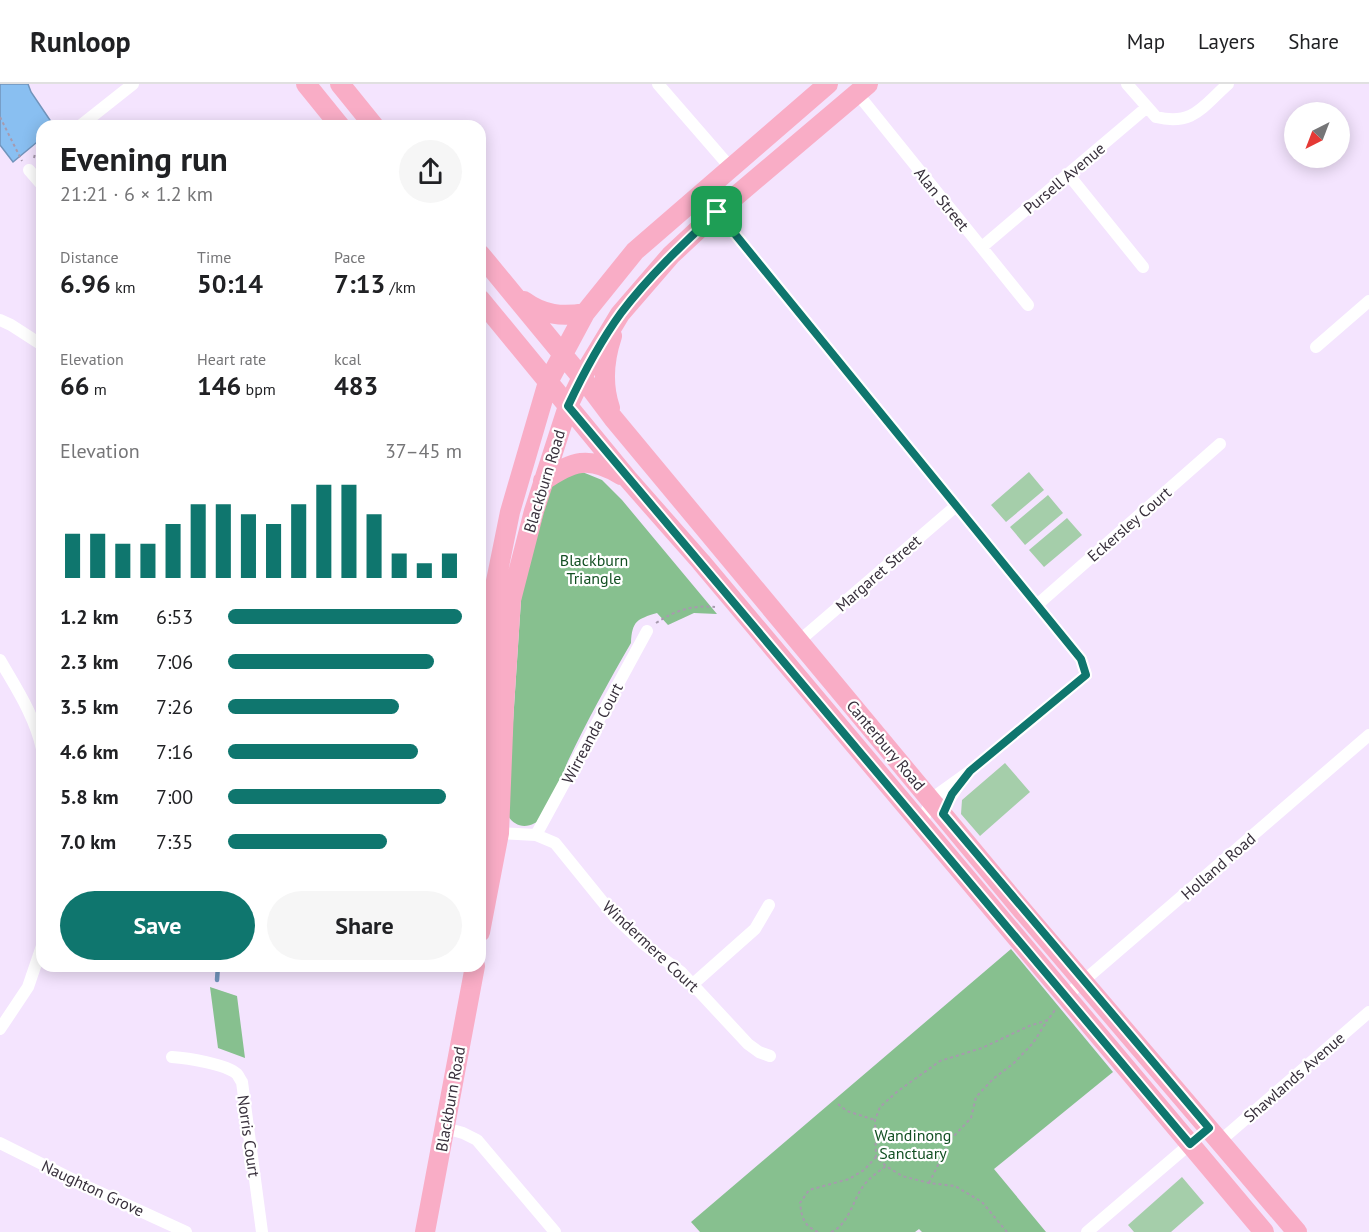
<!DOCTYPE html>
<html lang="en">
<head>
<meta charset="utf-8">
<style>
  body { margin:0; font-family:"PT Sans",sans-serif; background:#f6f6f6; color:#202124; height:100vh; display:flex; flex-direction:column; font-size:22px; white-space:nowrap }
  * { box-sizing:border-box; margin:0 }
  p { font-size:20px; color:#757577 }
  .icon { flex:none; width:33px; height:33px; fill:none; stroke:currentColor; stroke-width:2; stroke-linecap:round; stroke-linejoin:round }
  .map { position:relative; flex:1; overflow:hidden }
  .side { position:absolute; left:36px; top:36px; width:450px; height:852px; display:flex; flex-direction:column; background:#fff; border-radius:18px; box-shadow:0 3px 15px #0003 }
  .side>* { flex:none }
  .needle { width:39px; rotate:222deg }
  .fabs { position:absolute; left:1284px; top:18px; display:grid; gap:12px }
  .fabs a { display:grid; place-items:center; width:66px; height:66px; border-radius:50%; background:#fff; box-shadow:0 3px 15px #0003; font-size:30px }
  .pin { position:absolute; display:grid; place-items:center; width:51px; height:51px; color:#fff; margin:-26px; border-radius:12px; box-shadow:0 3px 9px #0006 }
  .round { display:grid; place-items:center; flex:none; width:63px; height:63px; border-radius:32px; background:#f6f6f6 }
  .headline { display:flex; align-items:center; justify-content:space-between; height:102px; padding:0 24px }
  h1 { font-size:33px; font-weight:700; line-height:45px }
  .metrics { display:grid; grid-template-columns:repeat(3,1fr); gap:9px; height:102px; padding:6px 24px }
  .metrics div { display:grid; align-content:center }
  .metrics b { font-size:26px; font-weight:700 }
  .metrics small { font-size:16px; font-weight:400 }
  .metrics p { font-size:16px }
  .chart { height:168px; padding:12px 24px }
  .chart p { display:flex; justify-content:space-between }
  .chart svg { width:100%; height:108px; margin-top:6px; stroke:#0f766e; stroke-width:6 }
  .button { display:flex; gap:12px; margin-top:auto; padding:12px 24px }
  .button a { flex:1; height:69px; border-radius:36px; background:#0f766e; color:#fff; font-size:24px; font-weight:700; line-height:69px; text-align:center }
  .button a+a { background:#f6f6f6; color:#202124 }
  ul { padding:0 24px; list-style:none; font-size:20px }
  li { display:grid; grid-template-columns:96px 72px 1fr; align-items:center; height:45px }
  li i { height:15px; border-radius:8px; background:#0f766e }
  header { display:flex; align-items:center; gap:36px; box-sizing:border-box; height:84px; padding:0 30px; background:#fff; border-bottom:2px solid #e0e0e0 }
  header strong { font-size:28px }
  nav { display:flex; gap:33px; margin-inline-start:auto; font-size:21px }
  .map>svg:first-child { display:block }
  .green { fill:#a5ceaa }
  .forest { fill:#87c08f }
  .water { fill:#89bff1; stroke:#7194bb; stroke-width:1.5 }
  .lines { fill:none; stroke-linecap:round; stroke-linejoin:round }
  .stream { stroke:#7194bb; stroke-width:4.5 }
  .path { stroke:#a79aae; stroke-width:2; stroke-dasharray:3 3; stroke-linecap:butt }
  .street { stroke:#fff; stroke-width:12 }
  .primary { stroke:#f9adc6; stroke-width:20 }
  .route-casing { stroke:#fff; stroke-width:12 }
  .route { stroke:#0f766e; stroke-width:8 }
  .labels { text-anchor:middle; stroke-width:4.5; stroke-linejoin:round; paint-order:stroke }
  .street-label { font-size:16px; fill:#38303c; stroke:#fff }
  .park-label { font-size:16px; fill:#135023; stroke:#fff }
</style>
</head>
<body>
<header>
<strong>Runloop</strong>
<nav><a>Map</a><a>Layers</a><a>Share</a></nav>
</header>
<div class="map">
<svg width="1369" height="1148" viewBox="0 0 1369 1148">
  <rect width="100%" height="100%" fill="#f4e4fe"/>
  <path class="green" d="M1029 388 1044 406 1006 438 991 421Z
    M1048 411 1063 429 1025 461 1010 443Z
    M1067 434 1082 451 1044 483 1029 466Z
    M1005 679 1030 708 980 752 961 730 962 716Z
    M1182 1093 1204 1119 1171 1148H1134L1128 1141Z"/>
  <path class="forest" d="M575 385 602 396 622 416 717 530 694 529 668 541 657 529C637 535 632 537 631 559 609 597 587 637 568 677 561 692 555 721 544 732 532 745 515 746 507 730L522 501 547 408 555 395Z
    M1011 865 1113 988 994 1085 1046 1148H922L919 1145 915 1148H700L691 1138Z
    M210 903 237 912 245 974 218 964Z"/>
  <path class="water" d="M0 0H28L31 8 54 42H42V54L13 78 0 61Z"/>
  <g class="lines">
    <path class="stream" d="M217 896 218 882"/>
    <path class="path" d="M0 33 22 77
      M34 74 35 70 42 66
      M656 539C676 526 692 521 715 523
      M838 1020 847 1027 875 1036
      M929 1099 951 1055 971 1034 976 1013 993 995 1014 979 1033 959 1047 937
      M818 1148C803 1141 802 1134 800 1119L809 1106 849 1095 864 1086 876 1073
      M831 1148C849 1141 853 1115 864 1101 870 1093 878 1088 886 1082
      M1007 1148 982 1118 955 1102 929 1099 902 1092 886 1082 876 1073 875 1036 880 1023 898 1007 940 977 982 964 1029 942 1048 936 1055 926"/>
    <path class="street" d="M658 0 730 83
      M1127 0 1156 33C1193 42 1202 23 1228 0
      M857 9 1028 221
      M80 42 133 0
      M29 86 42 101
      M1068 90 1143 183
      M717 128 1081 575 1086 591 970 687 931 715 922 740
      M982 163 1146 24
      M0 236 11 241 42 261
      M1316 263 1369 217
      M1037 521 1220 360
      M799 557 956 422
      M0 576C16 604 35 632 42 665
      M943 730 949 716 960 699
      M499 749 536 751 555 759 615 833 645 861 681 888 748 960 759 968 770 972
      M536 751 647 547
      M693 900 755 845 769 821
      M1066 912 1369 651
      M0 945 28 903 42 862
      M172 973C187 974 226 980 237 990 238 991 241 997 242 998L262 1148
      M445 1044 463 1049 477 1056 555 1148
      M1220 1057 1369 928
      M0 1059 90 1104 186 1148
      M1087 1148 1190 1060"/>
    <path class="primary" d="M306 0 340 42
      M340 0 374 42
      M480 170 592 306 613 334 1022 826 1297 1148
      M480 215 628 395 701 478 1264 1148
      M524 217C543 231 562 233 585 229
      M610 324C602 300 604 276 612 252
      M543 397C572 377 589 371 621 391
      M480 806 482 712 494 507 510 428 548 298 585 229 635 167 828 0
      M480 848 499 749 504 623 511 516 534 427 568 322 582 293 620 230 671 171 717 128 868 0
      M425 1148 475 882"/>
  </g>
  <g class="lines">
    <g class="route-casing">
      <path id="route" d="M717 128 1081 575 1086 591 970 687 952 710 943 730 1209 1044 1190 1060 568 322C583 290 600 258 621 229 649 192 683 160 717 128Z"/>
    </g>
    <use href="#route" class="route"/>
  </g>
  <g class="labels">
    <g class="street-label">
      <text transform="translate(1064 94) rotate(-40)" y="6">Pursell Avenue</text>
      <text transform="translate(942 115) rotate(51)" y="6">Alan Street</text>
      <text transform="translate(544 397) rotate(-73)" y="6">Blackburn Road</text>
      <text transform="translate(1129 440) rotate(-41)" y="6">Eckersley Court</text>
      <text transform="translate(878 489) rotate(-41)" y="6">Margaret Street</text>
      <text transform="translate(592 649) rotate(-62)" y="6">Wirreanda Court</text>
      <text transform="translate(886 661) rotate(50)" y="6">Canterbury Road</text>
      <text transform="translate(1218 782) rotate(-41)" y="6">Holland Road</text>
      <text transform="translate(651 862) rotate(43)" y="6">Windermere Court</text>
      <text transform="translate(1294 993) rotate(-41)" y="6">Shawlands Avenue</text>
      <text transform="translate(450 1015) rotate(-80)" y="6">Blackburn Road</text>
      <text transform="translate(249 1052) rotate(82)" y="6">Norris Court</text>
      <text transform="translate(93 1104) rotate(25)" y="6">Naughton Grove</text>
    </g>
    <g class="park-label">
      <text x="594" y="482">Blackburn<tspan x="594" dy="18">Triangle</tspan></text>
      <text x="913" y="1057">Wandinong<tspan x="913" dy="18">Sanctuary</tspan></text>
    </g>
  </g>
</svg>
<div class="fabs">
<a><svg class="needle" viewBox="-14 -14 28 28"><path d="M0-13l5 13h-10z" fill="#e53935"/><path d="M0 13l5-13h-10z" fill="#757577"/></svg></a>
</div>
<div class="pin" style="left:717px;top:128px;background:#1e9e55"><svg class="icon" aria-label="arrive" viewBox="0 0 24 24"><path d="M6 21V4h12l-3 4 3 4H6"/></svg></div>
<section class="side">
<div class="headline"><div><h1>Evening run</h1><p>21:21 · 6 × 1.2 km</p></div><a class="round"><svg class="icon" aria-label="share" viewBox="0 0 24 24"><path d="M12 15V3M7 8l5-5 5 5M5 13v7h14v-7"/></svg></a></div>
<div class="metrics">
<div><p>Distance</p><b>6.96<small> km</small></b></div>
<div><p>Time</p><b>50:14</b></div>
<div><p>Pace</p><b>7:13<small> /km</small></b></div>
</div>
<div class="metrics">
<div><p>Elevation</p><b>66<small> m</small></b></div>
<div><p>Heart rate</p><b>146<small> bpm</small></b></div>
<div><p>kcal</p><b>483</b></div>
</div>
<div class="chart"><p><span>Elevation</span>37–45 m</p>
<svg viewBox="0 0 160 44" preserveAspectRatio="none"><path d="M5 44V26M15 44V26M25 44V30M35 44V30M45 44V22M55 44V14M65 44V14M75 44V18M85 44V22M95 44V14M105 44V6M115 44V6M125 44V18M135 44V34M145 44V38M155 44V34"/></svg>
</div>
<ul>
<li><b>1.2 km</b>6:53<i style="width:100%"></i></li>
<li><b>2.3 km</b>7:06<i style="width:88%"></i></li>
<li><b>3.5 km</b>7:26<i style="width:73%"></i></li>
<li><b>4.6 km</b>7:16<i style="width:81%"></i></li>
<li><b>5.8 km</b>7:00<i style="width:93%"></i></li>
<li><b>7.0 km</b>7:35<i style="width:68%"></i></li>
</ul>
<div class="button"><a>Save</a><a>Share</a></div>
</section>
</div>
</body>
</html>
